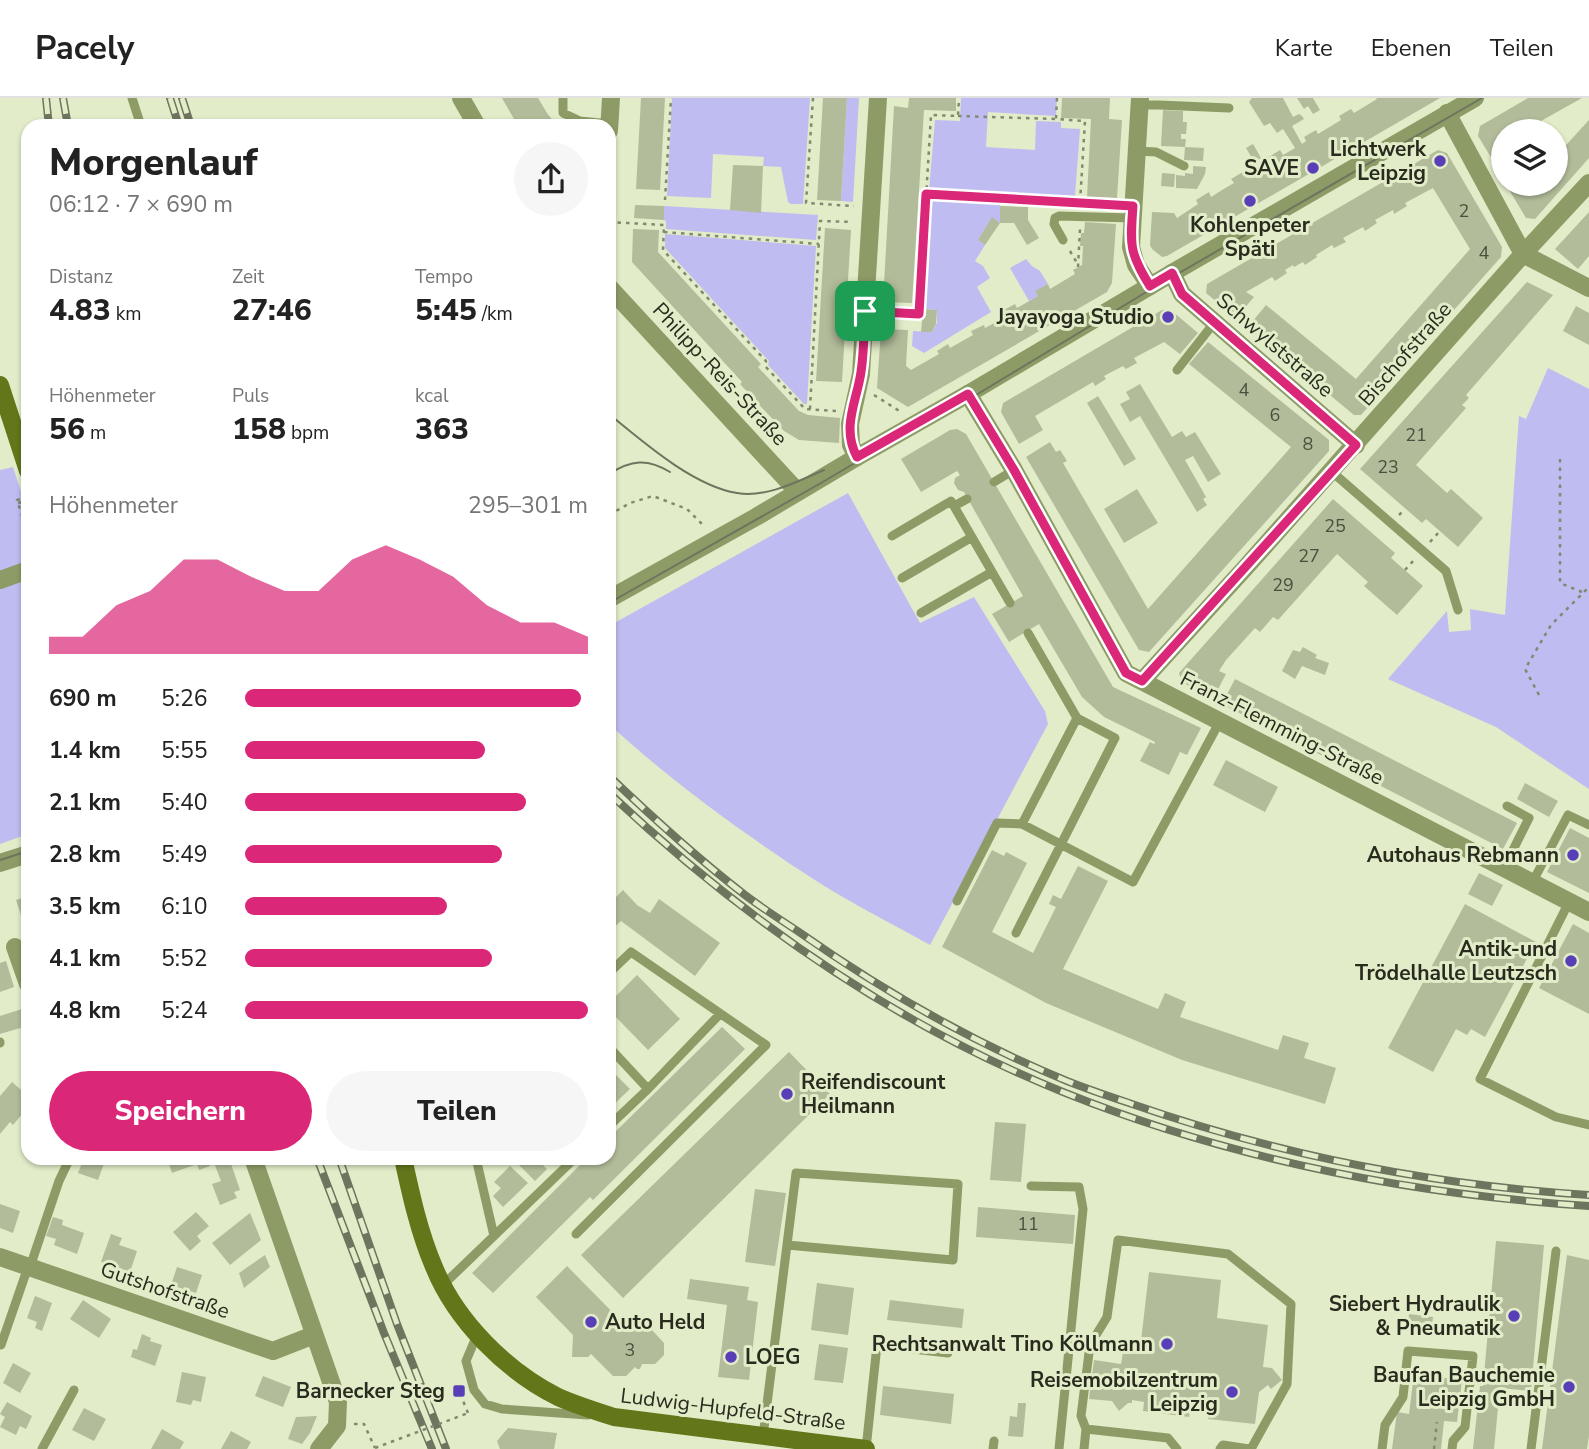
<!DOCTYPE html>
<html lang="de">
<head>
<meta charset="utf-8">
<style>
  body { margin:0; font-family:"Nunito Sans",sans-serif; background:#f6f6f6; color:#222; height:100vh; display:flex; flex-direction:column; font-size:26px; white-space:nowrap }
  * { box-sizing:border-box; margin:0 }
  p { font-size:23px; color:#767676 }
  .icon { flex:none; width:38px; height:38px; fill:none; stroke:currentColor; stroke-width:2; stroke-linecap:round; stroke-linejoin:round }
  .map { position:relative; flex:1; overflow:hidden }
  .panel { position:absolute; left:21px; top:21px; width:595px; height:1046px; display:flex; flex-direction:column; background:#fff; border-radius:21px; box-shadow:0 2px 5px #0004 }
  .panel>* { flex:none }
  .fabs { position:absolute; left:1491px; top:21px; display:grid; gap:14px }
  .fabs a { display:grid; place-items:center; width:77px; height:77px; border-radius:50%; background:#fff; box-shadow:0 2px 5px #0004; font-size:35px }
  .pin { position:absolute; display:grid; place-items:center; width:60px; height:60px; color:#fff; margin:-30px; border-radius:14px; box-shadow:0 4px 10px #0006 }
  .round { display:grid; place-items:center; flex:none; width:74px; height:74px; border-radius:37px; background:#f6f6f6 }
  .head { display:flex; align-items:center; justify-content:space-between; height:119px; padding:0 28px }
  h1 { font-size:38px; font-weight:800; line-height:52px }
  .figures { display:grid; grid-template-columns:repeat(3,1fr); gap:10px; height:119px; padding:7px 28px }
  .figures div { display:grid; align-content:center }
  .figures b { font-size:30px; font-weight:800 }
  .figures small { font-size:19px; font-weight:400 }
  .figures p { font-size:19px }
  .chart { height:196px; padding:14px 28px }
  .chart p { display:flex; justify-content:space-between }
  .chart svg { width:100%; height:126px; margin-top:7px; fill:#db2777; opacity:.7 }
  .button { display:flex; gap:14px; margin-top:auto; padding:14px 28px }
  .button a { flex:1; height:80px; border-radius:42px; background:#db2777; color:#fff; font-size:28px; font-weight:800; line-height:80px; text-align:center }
  .button a+a { background:#f6f6f6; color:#222 }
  ul { padding:0 28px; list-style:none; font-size:23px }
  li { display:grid; grid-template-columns:112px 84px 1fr; align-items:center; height:52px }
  li i { height:18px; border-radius:9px; background:#db2777 }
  header { display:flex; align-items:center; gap:42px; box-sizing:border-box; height:98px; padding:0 35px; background:#fff; border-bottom:2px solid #e0e0e0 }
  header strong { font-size:33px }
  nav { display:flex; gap:38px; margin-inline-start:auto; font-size:24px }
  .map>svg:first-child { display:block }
  .green { fill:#bfbcf2 }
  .building { fill:#b2bc9a }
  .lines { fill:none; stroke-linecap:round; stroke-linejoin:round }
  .path { stroke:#828971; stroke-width:2.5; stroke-dasharray:3.5 5; stroke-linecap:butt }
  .service { stroke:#8d9c66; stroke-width:9 }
  .minor { stroke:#8d9c66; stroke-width:18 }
  .tertiary { stroke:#8d9c66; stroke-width:18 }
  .secondary { stroke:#63761a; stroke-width:18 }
  .tram { stroke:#6e755e; stroke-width:2 }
  .rail-casing { stroke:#6e755e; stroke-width:8 }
  .rail { stroke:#e2ecc8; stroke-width:5; stroke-dasharray:16; stroke-linecap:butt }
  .path-bridge { stroke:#828971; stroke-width:2.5; stroke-dasharray:3.5 5; stroke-linecap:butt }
  .route-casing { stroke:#fff; stroke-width:14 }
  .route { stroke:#db2777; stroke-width:9 }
  .poi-dot { fill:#593fb7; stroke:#e2ecc8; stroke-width:2.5 }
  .labels { text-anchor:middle; stroke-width:6; stroke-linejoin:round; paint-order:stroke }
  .number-label { font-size:18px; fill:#4a503d }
  .poi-label { font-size:21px; font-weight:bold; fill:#282c1e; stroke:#e2ecc8; text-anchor:end }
  .street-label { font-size:21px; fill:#282c1e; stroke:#e2ecc8 }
</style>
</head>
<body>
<header>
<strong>Pacely</strong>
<nav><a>Karte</a><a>Ebenen</a><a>Teilen</a></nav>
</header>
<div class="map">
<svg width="1589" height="1351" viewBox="0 0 1589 1351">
  <rect width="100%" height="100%" fill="#e2ecc8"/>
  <path class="green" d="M672 0H810L803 106H791L788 104 781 69 763 68 764 59 713 56 711 100 667 98Z
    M847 0H859L853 104 841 103Z
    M961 0H1057L1056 18 988 14 986 49 1035 52 1036 23 1061 24V30L1080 31 1075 98 929 93 935 22 960 23Z
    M929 101 1000 105V125L992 120 978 142 985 147 975 163 983 168 990 180 977 189 991 214 924 255 912 248 913 233 932 234 937 225V212L923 211 922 209Z
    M664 108 818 117 816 142 666 131V123L664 122Z
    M665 136 816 148 807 306H804L768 267 769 263 665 150Z
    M1026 161 1032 168 1040 173 1048 186 1036 194 1038 198 1029 203 1010 170Z
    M1548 270 1589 291V691L1496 629 1388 581 1447 513 1449 534 1471 532 1470 511 1505 517 1519 318 1526 321Z
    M13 369 28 415V736L0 746V372Z
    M848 395 920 525 974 499 1045 613 1048 626 930 847C893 826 854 807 818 784 745 737 673 685 609 626V528Z"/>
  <path class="building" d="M502 0H538L547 15 557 28H518Z
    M641 0H665L660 92 636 91Z
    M823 0H847L841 103 817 102Z
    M909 0H956V13L924 12 912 205 883 204 894 8 908 10Z
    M1062 0H1110L1109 21 1122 22 1117 100 1087 99 1091 21 1061 20Z
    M1252 0H1283L1293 19 1299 16 1302 18 1304 21 1292 28 1302 46 1306 43 1304 39 1316 32 1318 36 1341 22 1339 18 1351 11 1354 15 1377 1 1376 0H1440L1167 158 1162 159 1152 151 1150 147 1152 114 1174 115 1177 120 1198 106 1196 102 1209 94 1211 99 1222 92 1234 85 1231 81 1243 74 1245 78 1249 76 1243 65 1252 60 1246 50 1253 46 1261 60 1254 64 1258 71 1270 64 1267 60 1280 52 1283 57 1295 50 1283 31 1277 35 1270 25 1264 28 1249 4Z
    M1297 0H1313L1320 12 1313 16 1308 8 1304 11Z
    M1528 0H1582L1523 33H1503V54L1492 61 1478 38 1480 28Z
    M1163 12 1183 13V24H1187L1186 36H1181V41H1186L1185 49 1161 48Z
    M1589 22V60L1535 121 1526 120 1508 90 1515 86H1556V58Z
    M1185 49 1204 50 1203 63 1184 62Z
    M1438 52 1447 55 1502 149 1501 159 1361 317H1354L1248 229 1266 207 1356 281 1470 151 1433 90 1405 105 1407 108 1394 116 1393 112 1375 122 1377 125 1365 133 1363 129 1343 140 1346 144 1334 150 1332 147 1316 157 1317 159 1305 167 1303 164 1294 169 1293 167 1285 172 1287 175 1275 183 1272 179 1246 194 1254 199 1236 220 1206 195 1207 186Z
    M733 67 763 68 761 115 730 112Z
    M1193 68 1206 69 1205 76 1197 91 1176 90V77L1185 78V75L1193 76Z
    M1162 75 1175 76 1174 89 1161 88Z
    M635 107 664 108V122L634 120Z
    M1000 108 1028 109V122L1039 140 1027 147 1014 125H1000Z
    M1589 114V158L1578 171 1555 151Z
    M992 119 1000 125 985 147 978 142Z
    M1085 124 1116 126 1112 185 1107 194 908 309 877 290 881 231 908 232 906 268 911 272 939 256 937 253 948 246 950 250 973 237 971 233 984 227 985 230 996 224 995 222 1006 216 1004 212 1015 206 1017 210 1038 198 1035 193 1048 186 1050 191 1075 176 1073 172 1082 167 1083 148H1080L1081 135H1084Z
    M825 130 851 132 842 284 816 283Z
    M633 131 659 132 658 154 761 266 758 269 799 313 808 317 840 320 839 345 799 342 784 333 765 313 740 286 742 284 632 164Z
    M1527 184 1553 197 1466 297 1469 300 1462 307 1466 310 1416 367 1447 395 1451 391 1483 420 1458 449 1426 421 1422 425 1360 371Z
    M1576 208 1589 215V247L1563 233Z
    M923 211 937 212 936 226 932 234H921Z
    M1162 212 1172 213 1198 235 1180 256 1164 244 1134 260 1137 265 1126 271 1123 268 1104 278 1106 281 1095 288 1093 284 1035 318 1043 332 1019 346 1001 314 1003 305Z
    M1208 244 1329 342V353L1149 554 1139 552 1026 359 1050 344 1056 354 1060 352 1067 363 1063 365 1148 511 1291 349 1189 266Z
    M1140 286 1172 339 1182 333 1186 339 1195 334 1221 376 1208 384 1193 358 1185 362 1206 399 1203 401 1207 407 1197 414 1140 318 1130 324 1120 306 1130 301 1126 294Z
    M1098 298 1136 361 1124 368 1087 305Z
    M957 331 966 336 1113 589 1201 630 1187 657 1180 654 1169 677 1140 663 1150 644 1154 646 1155 644 1104 619 1082 599 1039 526 1009 544 992 516 1023 498 964 394 958 392 954 385 955 380 960 377 957 373 921 394 901 361 950 332Z
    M1137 391 1158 425 1124 445 1104 411Z
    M1333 401 1395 455 1391 460 1423 488 1397 517 1364 488 1368 484 1337 456 1278 522 1273 519 1260 534 1255 530 1226 562 1219 573 1226 576 1213 601 1182 584 1179 575Z
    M1303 549 1317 557 1315 560 1329 565 1325 577 1302 568 1295 581 1282 573 1293 552 1300 554Z
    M1235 581 1517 725 1503 751 1222 606Z
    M1226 662 1278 689 1265 714 1213 687Z
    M1525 685 1558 703 1549 719 1517 701Z
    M1570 730 1589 740V795L1547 774Z
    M992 752 1004 758 1006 754 1027 765 992 834 1033 855 1056 809 1049 806 1053 797 1061 801 1078 768 1108 783 1063 871 1158 911 1165 895 1186 904 1180 919 1278 952 1283 937 1309 945 1304 960 1336 970 1325 1006 1182 962 1046 905 942 849Z
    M1479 775 1503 787 1492 808 1468 796Z
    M623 792 637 807 650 815 659 801 720 845 695 878 621 823 609 834V806Z
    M28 798V828L25 829 16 802Z
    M1465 806 1536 844 1485 939 1471 931 1467 937 1456 931 1433 974 1388 950Z
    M1573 826 1589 835V916L1539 890Z
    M6 863 14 889 0 894V865Z
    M637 877 680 921 648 952 609 912V905Z
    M22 911 27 928 0 936V918Z
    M722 929 745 951 593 1102 590 1099 493 1195 472 1175 587 1060H609V1040Z
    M789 954 830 996 623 1200 581 1157Z
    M609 970 630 991 609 1011Z
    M12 984 28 998V1004L21 1013 23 1015 13 1027 10 1024 0 1036V998Z
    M995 1024 1026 1026 1021 1084 990 1082Z
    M84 1060H106L98 1082 78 1075Z
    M167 1060H207L210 1068 199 1072 197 1066 172 1075Z
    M218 1060H229L240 1092 234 1094 237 1100 220 1107 212 1086 221 1083 213 1062Z
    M517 1060H536L547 1071 535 1083 515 1063Z
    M510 1068 528 1085 503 1109 493 1098 501 1090 494 1084Z
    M755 1091 786 1095 775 1168 745 1164Z
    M0 1106 20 1113 13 1135 0 1130Z
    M978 1109 1075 1117 1073 1146 976 1139Z
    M196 1114 209 1128 197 1138 201 1143 190 1153 173 1134Z
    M250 1115 261 1142 230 1167 212 1145Z
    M53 1119 63 1122 62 1127 84 1135 77 1156 54 1147 56 1141 46 1138Z
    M111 1136 122 1140 119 1147 137 1153 130 1174 101 1164Z
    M1496 1143 1544 1147 1531 1293 1500 1290 1494 1351H1473L1480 1288H1483Z
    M265 1157 270 1169 244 1190 239 1175Z
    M1567 1157 1589 1162V1338L1587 1351H1542Z
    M567 1168 627 1229 639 1218 664 1245V1257L655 1266H642L640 1271H637L635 1269 626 1278H613L591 1256 588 1259H572L573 1237 536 1199Z
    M177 1169 202 1177 196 1195 171 1187Z
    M1149 1174 1221 1182 1217 1220 1268 1227 1263 1269 1272 1270 1282 1282 1271 1291 1268 1287 1259 1294 1255 1326 1208 1321 1209 1316 1190 1314 1189 1319 1143 1313 1144 1304 1132 1302V1305H1128L1119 1313 1112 1303 1089 1301 1094 1262 1121 1266 1123 1254H1126L1127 1241 1141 1243Z
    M690 1181 749 1189 747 1202 758 1204 749 1282 718 1279 727 1207 687 1201Z
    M817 1185 854 1190 848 1237 811 1232Z
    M35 1198 52 1205 42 1233 35 1230 37 1224 27 1220Z
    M83 1202 111 1221 99 1240 70 1221Z
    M890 1202 964 1211 962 1230 887 1222Z
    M1409 1216 1433 1219 1431 1235 1407 1232Z
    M142 1236 151 1240 150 1243 162 1247 155 1268 131 1259 133 1251 137 1252Z
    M819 1246 848 1250 843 1285 814 1282Z
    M13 1265 31 1275 20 1295 3 1285Z
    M182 1274 206 1279 201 1304 193 1302 191 1307 176 1304Z
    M1414 1276 1462 1282 1457 1324 1444 1323 1441 1351H1392L1397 1314 1409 1316Z
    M263 1278 291 1289 283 1309 255 1298Z
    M883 1288 954 1296 951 1326 880 1317Z
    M7 1304 32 1318 26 1331 20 1328 16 1337 0 1329 5 1319 0 1316Z
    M1018 1305H1026L1023 1339 1008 1338 1010 1318 1017 1319Z
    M84 1310 106 1321 94 1343 72 1332Z
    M317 1318 310 1335 302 1346 288 1341 296 1319Z
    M508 1330 557 1335 554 1351H500L497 1343Z
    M162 1331 184 1344 180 1351H151Z
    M231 1333 251 1344 247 1351H221Z"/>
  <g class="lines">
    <path class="path" d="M813 0 806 105 854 108
      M1057 0 1056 21 1085 23 1080 105
      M958 18 1056 21
      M926 96 1068 104
      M665 102 671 0
      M609 124 664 127 663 152 766 263 765 268 805 311 836 313
      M664 134 819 146
      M1070 153 1077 165
      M1078 169 1080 131
      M883 214 919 216 931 17 958 18 959 0
      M874 297 901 314
      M810 311 820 123 852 124
      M1560 361V485L1582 494
      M28 399 17 402 28 436
      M18 405 28 402
      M609 417 630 405 653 398 687 411 705 429
      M1399 417 1405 411
      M1430 444 1440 433
      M1405 472 1414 462
      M1539 597 1525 571 1551 527 1589 489
      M463 1297 461 1298 468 1315
      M354 1326H364L375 1350
      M1434 1351 1437 1324"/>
    <path class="service" d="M132 0 141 28
      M563 0V15L580 23 609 26
      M1140 7H1159L1229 10
      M1137 53 1156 54 1184 68
      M1117 107 1133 108
      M1063 142 1054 126 1055 120 1059 118 1132 120
      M1177 272 1214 225
      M1331 373 1446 473 1458 512
      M994 384 1014 372
      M954 408 967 401
      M892 438 951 403 1010 505
      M902 480 972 439
      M921 515 992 474
      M1022 726 1077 620
      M1504 770 1529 720 1507 708
      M1532 785 1568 717 1589 727
      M957 803 997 725 1022 726 1133 784 1220 623
      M1569 804 1480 981 1556 1019 1589 1027
      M1016 835 1115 640 1077 620 1028 535
      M0 945V944
      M609 949 648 991 609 1028
      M648 991 720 916
      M476 1060 494 1138
      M1031 1088 1079 1089 1083 1111 1059 1351
      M576 1136 766 947 631 854 609 875
      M30 1169 59 1083 70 1060
      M443 1187 575 1060
      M477 1237 466 1263 474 1292 485 1306 502 1311 588 1317
      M1 1247 28 1169
      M1086 1331 1081 1318 1090 1247 1107 1219 1118 1142 1228 1156 1291 1206 1287 1286 1251 1351
      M763 1338 796 1075 958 1086 953 1162 787 1147
      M42 1351 74 1292
      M866 1351 877 1247 948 1255
      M993 1351 994 1343
      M1084 1351 1086 1331 1168 1340 1177 1351
      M1220 1351 1223 1347 1249 1351
      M1382 1351 1385 1327 1403 1299 1408 1253 1473 1258 1465 1329 1453 1343 1452 1351
      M1531 1351 1556 1153"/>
    <path class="minor" d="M461 0 477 28
      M1140 0 1131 149 1136 167 1150 188
      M1447 15 1523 156 1589 190
      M609 33 611 0
      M1172 175 1182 196 1356 347
      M609 189 798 394
      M968 296 1014 372 1126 575 1589 814
      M857 359 851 347 850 326 861 276 878 0
      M0 482 28 472
      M1142 583 1246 469 1523 156 1589 85
      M15 849 28 886
      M253 1060 338 1304 337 1328 319 1351
      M0 1159 273 1253 314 1237"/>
    <path class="tertiary" d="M609 501 756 419 857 359 968 296 1172 175 1475 0
      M0 765 28 756"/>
    <path class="secondary" d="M0 287 28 373
      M403 1060C411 1097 419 1134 434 1169 456 1223 506 1273 558 1299 576 1307 595 1313 614 1319L866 1351"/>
    <path class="tram" d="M609 316C642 343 693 388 737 395 767 400 798 383 824 372
      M609 376C631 362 647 360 670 374
      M609 505 821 385 926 323 971 300 1148 193 1482 0
      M0 762 28 753"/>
    <g class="rail-casing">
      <path id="rail" d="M46 0 49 28
        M63 0 68 28
        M170 0 179 28
        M182 0 191 28
        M609 678C652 719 697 760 745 797 762 810 781 822 799 834 883 893 972 944 1067 983 1087 991 1108 998 1129 1005 1278 1057 1431 1087 1589 1097
        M609 695C741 819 894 926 1063 994 1230 1061 1409 1096 1589 1108
        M317 1060 384 1235 432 1351
        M339 1060 397 1226 446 1351"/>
    </g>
    <use href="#rail" class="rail"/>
    <path class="path-bridge" d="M375 1350 468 1315"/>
  </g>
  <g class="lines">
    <g class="route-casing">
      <path id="route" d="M926 96 1133 108C1130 146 1129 155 1150 188L1172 175 1182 196 1356 347 1142 583 1126 575 1014 372 968 296 857 359C841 329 857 303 861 274 864 254 864 233 865 213L919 216Z"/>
    </g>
    <use href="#route" class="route"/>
  </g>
  <g class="poi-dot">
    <circle cx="1440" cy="63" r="7"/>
    <circle cx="1313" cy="70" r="7"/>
    <circle cx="1250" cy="103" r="7"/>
    <circle cx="1168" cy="219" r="7"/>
    <circle cx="1573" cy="757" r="7"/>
    <circle cx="1571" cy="863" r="7"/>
    <circle cx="787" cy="996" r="7"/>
    <circle cx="1514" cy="1218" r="7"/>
    <circle cx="591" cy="1224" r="7"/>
    <circle cx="1167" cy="1246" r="7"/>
    <circle cx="731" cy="1259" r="7"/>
    <circle cx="1569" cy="1289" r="7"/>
    <rect x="452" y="1286" width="14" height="14" rx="3.5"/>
    <circle cx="1232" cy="1294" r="7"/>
  </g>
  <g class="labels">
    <g class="number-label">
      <text x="1464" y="119">2</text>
      <text x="1484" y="161">4</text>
      <text x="1244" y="298">4</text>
      <text x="1275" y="323">6</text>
      <text x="1416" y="343">21</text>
      <text x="1308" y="352">8</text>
      <text x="1388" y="375">23</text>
      <text x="1335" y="434">25</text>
      <text x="1309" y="464">27</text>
      <text x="1283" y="493">29</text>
      <text x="1028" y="1132">11</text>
      <text x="630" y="1258">3</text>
    </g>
    <g class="poi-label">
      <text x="1426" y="58">Lichtwerk<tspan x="1426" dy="24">Leipzig</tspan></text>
      <text x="1299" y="77">SAVE</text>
      <text x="1250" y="134" text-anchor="middle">Kohlenpeter<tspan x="1250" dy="24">Späti</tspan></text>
      <text x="1154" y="226">Jayayoga Studio</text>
      <text x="1559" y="764">Autohaus Rebmann</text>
      <text x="1557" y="858">Antik-und<tspan x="1557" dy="24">Trödelhalle Leutzsch</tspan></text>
      <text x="801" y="991" text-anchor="start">Reifendiscount<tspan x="801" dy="24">Heilmann</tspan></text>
      <text x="1500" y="1213">Siebert Hydraulik<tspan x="1500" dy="24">&amp; Pneumatik</tspan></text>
      <text x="605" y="1231" text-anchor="start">Auto Held</text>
      <text x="1153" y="1253">Rechtsanwalt Tino Köllmann</text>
      <text x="745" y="1266" text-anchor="start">LOEG</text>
      <text x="1555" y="1284">Baufan Bauchemie<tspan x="1555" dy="24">Leipzig GmbH</tspan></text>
      <text x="1218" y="1289">Reisemobilzentrum<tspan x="1218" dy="24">Leipzig</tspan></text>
      <text x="445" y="1300">Barnecker Steg</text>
    </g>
    <g class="street-label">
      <text transform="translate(1275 247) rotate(41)" y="7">Schwylststraße</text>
      <text transform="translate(1405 256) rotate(-49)" y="7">Bischofstraße</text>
      <text transform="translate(720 276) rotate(47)" y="7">Philipp-Reis-Straße</text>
      <text transform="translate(1282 630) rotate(27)" y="7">Franz-Flemming-Straße</text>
      <text transform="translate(165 1192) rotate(19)" y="7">Gutshofstraße</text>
      <text transform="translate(733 1311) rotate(7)" y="7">Ludwig-Hupfeld-Straße</text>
    </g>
  </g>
</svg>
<div class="fabs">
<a><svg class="icon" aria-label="layers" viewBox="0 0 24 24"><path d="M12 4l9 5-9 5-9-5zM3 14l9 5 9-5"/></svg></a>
</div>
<div class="pin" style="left:865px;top:213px;background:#1e9e55"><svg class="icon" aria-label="arrive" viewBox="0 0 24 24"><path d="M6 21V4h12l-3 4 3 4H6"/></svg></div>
<section class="panel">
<div class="head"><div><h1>Morgenlauf</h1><p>06:12 · 7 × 690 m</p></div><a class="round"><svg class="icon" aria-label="share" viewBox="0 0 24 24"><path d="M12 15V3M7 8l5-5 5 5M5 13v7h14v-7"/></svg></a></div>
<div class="figures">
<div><p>Distanz</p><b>4.83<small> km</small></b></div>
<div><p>Zeit</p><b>27:46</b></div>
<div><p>Tempo</p><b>5:45<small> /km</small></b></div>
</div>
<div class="figures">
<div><p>Höhenmeter</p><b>56<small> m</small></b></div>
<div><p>Puls</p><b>158<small> bpm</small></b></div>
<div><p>kcal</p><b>363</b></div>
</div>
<div class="chart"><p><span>Höhenmeter</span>295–301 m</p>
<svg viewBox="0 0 160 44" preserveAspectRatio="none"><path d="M0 44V38L10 38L20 27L30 22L40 11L50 11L60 17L70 22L80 22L90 11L100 6L110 11L120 17L130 27L140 33L150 33L160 38V44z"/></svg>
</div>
<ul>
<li><b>690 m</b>5:26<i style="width:98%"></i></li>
<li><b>1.4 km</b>5:55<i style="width:70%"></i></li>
<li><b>2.1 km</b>5:40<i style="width:82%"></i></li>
<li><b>2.8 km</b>5:49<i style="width:75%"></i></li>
<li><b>3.5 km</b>6:10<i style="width:59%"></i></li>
<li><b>4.1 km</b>5:52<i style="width:72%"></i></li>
<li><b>4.8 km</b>5:24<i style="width:100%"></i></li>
</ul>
<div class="button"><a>Speichern</a><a>Teilen</a></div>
</section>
</div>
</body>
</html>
